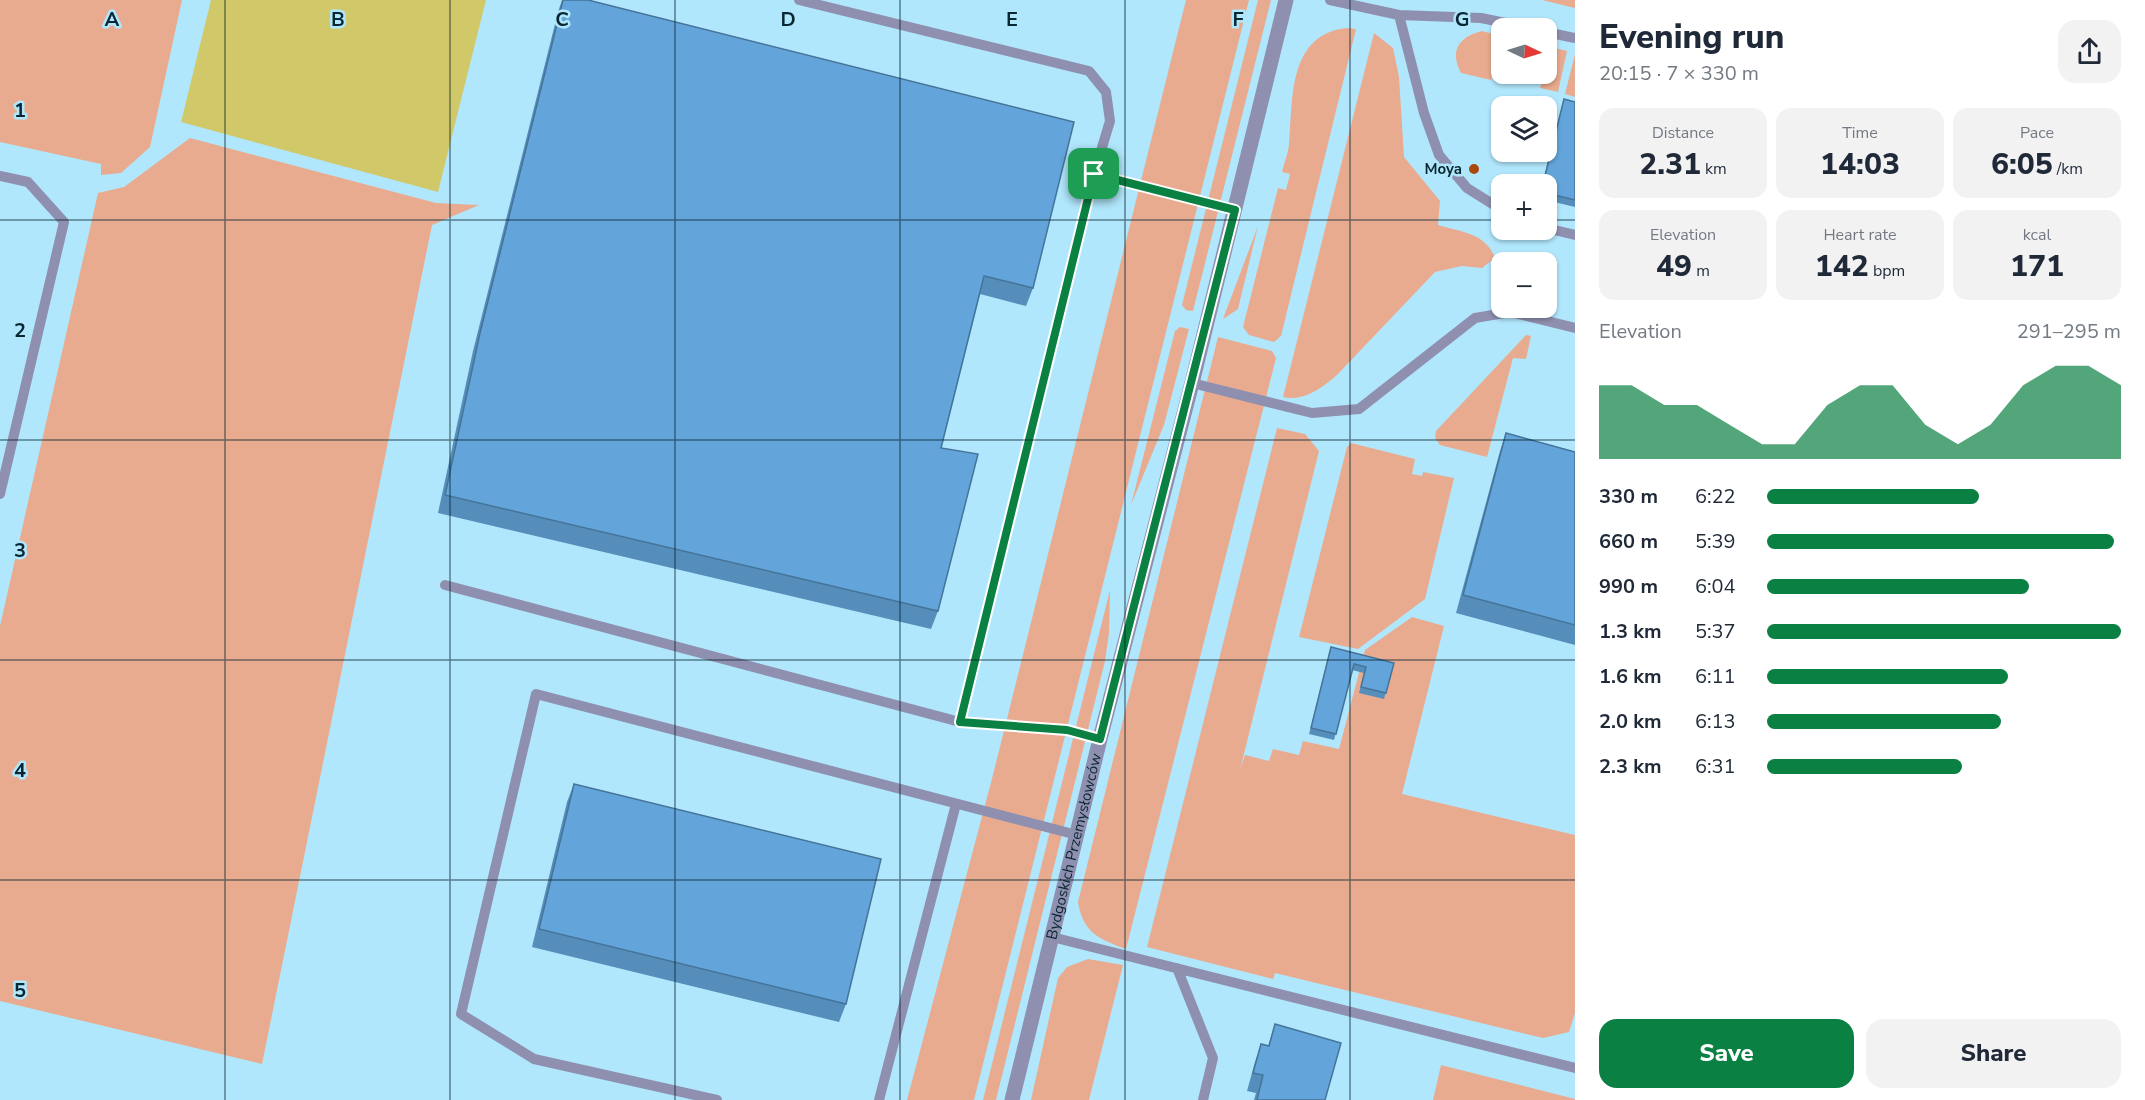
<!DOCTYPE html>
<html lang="en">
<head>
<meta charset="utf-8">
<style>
  body { margin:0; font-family:"Nunito Sans",sans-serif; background:#f2f2f3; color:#1f2937; height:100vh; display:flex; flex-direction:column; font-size:22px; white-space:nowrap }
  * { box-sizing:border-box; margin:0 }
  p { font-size:20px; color:#747a83 }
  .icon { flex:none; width:33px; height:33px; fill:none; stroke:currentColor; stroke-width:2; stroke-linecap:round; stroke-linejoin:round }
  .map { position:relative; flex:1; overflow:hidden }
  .sheet { display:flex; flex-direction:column; background:#fff; width:570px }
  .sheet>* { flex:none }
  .needle { width:39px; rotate:94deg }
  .buttons { position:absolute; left:1491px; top:18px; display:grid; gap:12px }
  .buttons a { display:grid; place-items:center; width:66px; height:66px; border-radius:12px; background:#fff; box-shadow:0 2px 4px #0004; font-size:30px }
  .pin { position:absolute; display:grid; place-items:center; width:51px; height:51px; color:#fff; margin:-26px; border-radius:12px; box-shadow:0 3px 9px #0006 }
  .round { display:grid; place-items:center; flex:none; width:63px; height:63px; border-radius:18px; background:#f2f2f3 }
  .overview { display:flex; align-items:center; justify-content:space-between; height:102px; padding:0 24px }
  h1 { font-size:33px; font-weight:800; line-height:45px }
  .metrics { display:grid; grid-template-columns:repeat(3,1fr); gap:9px; height:102px; padding:6px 24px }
  .metrics div { display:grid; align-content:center; border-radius:15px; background:#f2f2f3; text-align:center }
  .metrics b { font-size:30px; font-weight:800 }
  .metrics small { font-size:16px; font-weight:400 }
  .metrics p { font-size:16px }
  .chart { height:168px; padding:12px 24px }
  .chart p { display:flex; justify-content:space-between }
  .chart svg { width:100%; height:108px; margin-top:6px; fill:#0b8043; opacity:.7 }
  .action { display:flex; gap:12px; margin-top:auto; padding:12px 24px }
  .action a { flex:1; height:69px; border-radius:18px; background:#0b8043; color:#fff; font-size:24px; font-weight:800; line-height:69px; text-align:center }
  .action a+a { background:#f2f2f3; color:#1f2937 }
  ul { padding:0 24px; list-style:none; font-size:20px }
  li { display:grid; grid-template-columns:96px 72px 1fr; align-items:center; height:45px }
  li i { height:15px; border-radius:8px; background:#0b8043 }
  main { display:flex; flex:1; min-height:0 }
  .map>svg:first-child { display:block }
  .green { fill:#e9ab8f }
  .water { fill:#d1c969 }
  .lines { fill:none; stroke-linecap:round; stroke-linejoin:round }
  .service { stroke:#8f8faf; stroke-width:10 }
  .tertiary { stroke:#8f8faf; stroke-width:15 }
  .wall { fill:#558ebb }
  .building { fill:#63a5da; stroke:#457499; stroke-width:1.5 }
  .route-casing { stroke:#fff; stroke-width:12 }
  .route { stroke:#0b8043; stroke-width:8 }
  .grid { fill:none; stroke:#082732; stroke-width:1.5; stroke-opacity:0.55 }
  .poi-dot { fill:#aa470d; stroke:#b1e7fc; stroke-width:2 }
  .labels { text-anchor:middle; stroke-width:5; stroke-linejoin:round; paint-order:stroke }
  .poi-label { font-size:15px; font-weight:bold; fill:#082732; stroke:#b1e7fc; text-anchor:end }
  .street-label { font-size:15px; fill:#082732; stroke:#b1e7fc }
  .grid-label { font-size:20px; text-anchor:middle; font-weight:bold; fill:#082732; stroke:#b1e7fc; stroke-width:5; stroke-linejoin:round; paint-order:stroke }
</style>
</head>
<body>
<main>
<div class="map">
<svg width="1575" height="1100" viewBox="0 0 1575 1100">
  <rect width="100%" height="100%" fill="#b1e7fc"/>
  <path class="green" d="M0 0H182L150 147 121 173 101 175V164L0 142Z
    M1186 0H1249L974 1100H907L994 771Z
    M1258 0H1271L1193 311 1186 310 1182 305Z
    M1542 0H1575V8Z
    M1347 28 1356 29 1281 336 1274 342 1249 335 1243 327 1278 188 1286 190 1290 174 1282 172C1284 163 1288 154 1289 145 1293 101 1287 34 1347 28Z
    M1482 31 1501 36V50L1498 49 1491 80 1461 73C1449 50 1459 37 1482 31Z
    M1374 33 1393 48 1399 77 1404 157 1440 201 1438 225C1461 232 1486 233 1495 258L1482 268 1462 266 1435 272 1337 375C1322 388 1303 402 1283 397Z
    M1547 46 1567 51 1558 92 1540 88 1544 74H1546Z
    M1575 54V97L1565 94Z
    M190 138 436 203 479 205 432 225 262 1064 0 1001V626L98 193 124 187Z
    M1258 226 1238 309 1223 319Z
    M1180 327 1189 329 1164 425 1131 505 1175 331Z
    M1526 335 1531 336 1526 359 1513 358 1487 457 1440 445 1435 438 1436 431Z
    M1218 337 1272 351 1276 358 1126 949C1099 939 1083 933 1078 902Z
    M1277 428 1305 434 1319 451 1240 770 1245 755 1269 761 1273 749 1299 755 1303 741 1339 749 1365 650 1412 617 1444 626 1402 794 1575 835V1013L1569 1032 1543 1038 1275 973 1273 979 1147 947Z
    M1351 443 1415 459 1412 474 1422 476 1423 472 1454 478 1425 599 1358 649 1299 637 1347 447Z
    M1110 590 1109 633 1105 661 996 1100H983Z
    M1088 959 1123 965 1089 1100H1031L1058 978 1067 967Z
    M1441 1065 1575 1099V1100H1433Z"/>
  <path class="water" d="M211 0H486L438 192 181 122Z"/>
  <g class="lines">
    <path class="service" d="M799 0 1089 71 1106 92 1110 121 1094 174
      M1330 0 1399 15 1481 18 1531 28
      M1399 15 1424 113 1439 155 1467 188 1502 210
      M1546 32 1575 38
      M0 176 28 182 64 222 0 494
      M1546 228 1575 235
      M1192 383 1312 413 1359 409 1475 318 1510 312 1575 328
      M445 585 960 722
      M1100 739 1067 730 960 722 1094 174 1235 210
      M1052 937 1575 1068
      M1177 968 1213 1058 1203 1100
      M717 1100 534 1059 461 1014 536 694 1077 835
      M879 1100 956 804"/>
    <path class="tertiary" id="s1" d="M1012 1100 1100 739 1192 383 1286 0"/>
  </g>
  <path class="wall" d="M562 0H588L1033 288 1026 306 980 294 941 448 938 611 931 629 438 513 473 351 558 12Z
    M1564 99 1575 102V207L1546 200V184H1542Z
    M1506 433 1575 452V645L1456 613 1500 451Z
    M1331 647 1394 663 1384 699 1359 693 1364 673 1352 670 1334 740 1309 734Z
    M574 784 846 1004 839 1022 532 947 567 802Z
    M1275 1024 1325 1100H1254L1256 1093 1247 1091 1255 1062 1261 1044 1268 1046Z"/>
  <path class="building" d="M563 0H588L1074 122 1033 288 984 276 941 448 978 454 938 611 445 495 480 333Z
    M1564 99 1575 102V200L1546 193V184H1543Z
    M1506 433 1575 452V625L1463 595Z
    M1331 647 1394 663 1386 693 1361 687 1366 667 1354 664 1336 734 1311 728Z
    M574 784 881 859 846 1004 539 929Z
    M1275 1024 1341 1043 1325 1100H1257L1263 1075 1253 1073 1261 1044 1269 1046Z"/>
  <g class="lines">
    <g class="route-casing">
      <path id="route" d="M1094 174 1235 210 1100 739 1067 730 960 722Z"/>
    </g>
    <use href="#route" class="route"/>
  </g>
  <path class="grid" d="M225 0V1100M450 0V1100M675 0V1100M900 0V1100M1125 0V1100M1350 0V1100M0 220H1502M1546 220H1575M0 440H1575M0 660H1575M0 880H1575"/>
  <circle class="poi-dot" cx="1474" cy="169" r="6"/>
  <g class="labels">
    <g class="poi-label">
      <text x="1462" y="174">Moya</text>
    </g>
    <g class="street-label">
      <text dy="5" stroke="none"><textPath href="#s1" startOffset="261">Bydgoskich Przemysłowców</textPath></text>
    </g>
  </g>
  <g class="grid-label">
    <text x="112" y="26">A</text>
    <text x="338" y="26">B</text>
    <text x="562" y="26">C</text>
    <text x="788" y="26">D</text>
    <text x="1012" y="26">E</text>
    <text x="1238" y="26">F</text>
    <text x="1462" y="26">G</text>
    <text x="20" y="117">1</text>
    <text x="20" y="337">2</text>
    <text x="20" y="557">3</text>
    <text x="20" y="777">4</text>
    <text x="20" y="997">5</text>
  </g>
</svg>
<div class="buttons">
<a><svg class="needle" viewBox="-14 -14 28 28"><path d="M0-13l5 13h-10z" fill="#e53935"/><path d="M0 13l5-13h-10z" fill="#747a83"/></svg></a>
<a><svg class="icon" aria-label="layers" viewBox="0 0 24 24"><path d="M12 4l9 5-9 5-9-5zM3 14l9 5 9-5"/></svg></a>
<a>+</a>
<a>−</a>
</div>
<div class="pin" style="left:1094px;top:174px;background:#1e9e55"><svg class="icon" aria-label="arrive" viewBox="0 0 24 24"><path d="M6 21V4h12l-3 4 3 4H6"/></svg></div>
</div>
<section class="sheet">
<div class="overview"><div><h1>Evening run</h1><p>20:15 · 7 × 330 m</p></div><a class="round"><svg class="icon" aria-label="share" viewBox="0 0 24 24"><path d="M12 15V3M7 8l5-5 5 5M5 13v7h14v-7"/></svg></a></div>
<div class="metrics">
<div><p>Distance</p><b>2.31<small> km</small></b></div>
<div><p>Time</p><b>14:03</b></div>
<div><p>Pace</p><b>6:05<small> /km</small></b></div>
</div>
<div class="metrics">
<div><p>Elevation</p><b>49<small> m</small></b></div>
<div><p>Heart rate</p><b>142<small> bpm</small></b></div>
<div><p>kcal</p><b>171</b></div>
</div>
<div class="chart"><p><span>Elevation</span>291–295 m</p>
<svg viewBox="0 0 160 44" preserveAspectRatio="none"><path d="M0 44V14L10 14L20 22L30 22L40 30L50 38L60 38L70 22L80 14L90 14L100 30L110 38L120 30L130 14L140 6L150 6L160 14V44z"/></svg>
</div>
<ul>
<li><b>330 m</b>6:22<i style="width:60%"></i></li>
<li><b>660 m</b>5:39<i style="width:98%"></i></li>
<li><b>990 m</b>6:04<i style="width:74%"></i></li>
<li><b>1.3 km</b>5:37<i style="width:100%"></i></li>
<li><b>1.6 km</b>6:11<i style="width:68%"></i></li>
<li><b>2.0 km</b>6:13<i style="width:66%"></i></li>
<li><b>2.3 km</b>6:31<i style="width:55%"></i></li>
</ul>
<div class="action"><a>Save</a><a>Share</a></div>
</section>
</main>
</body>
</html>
